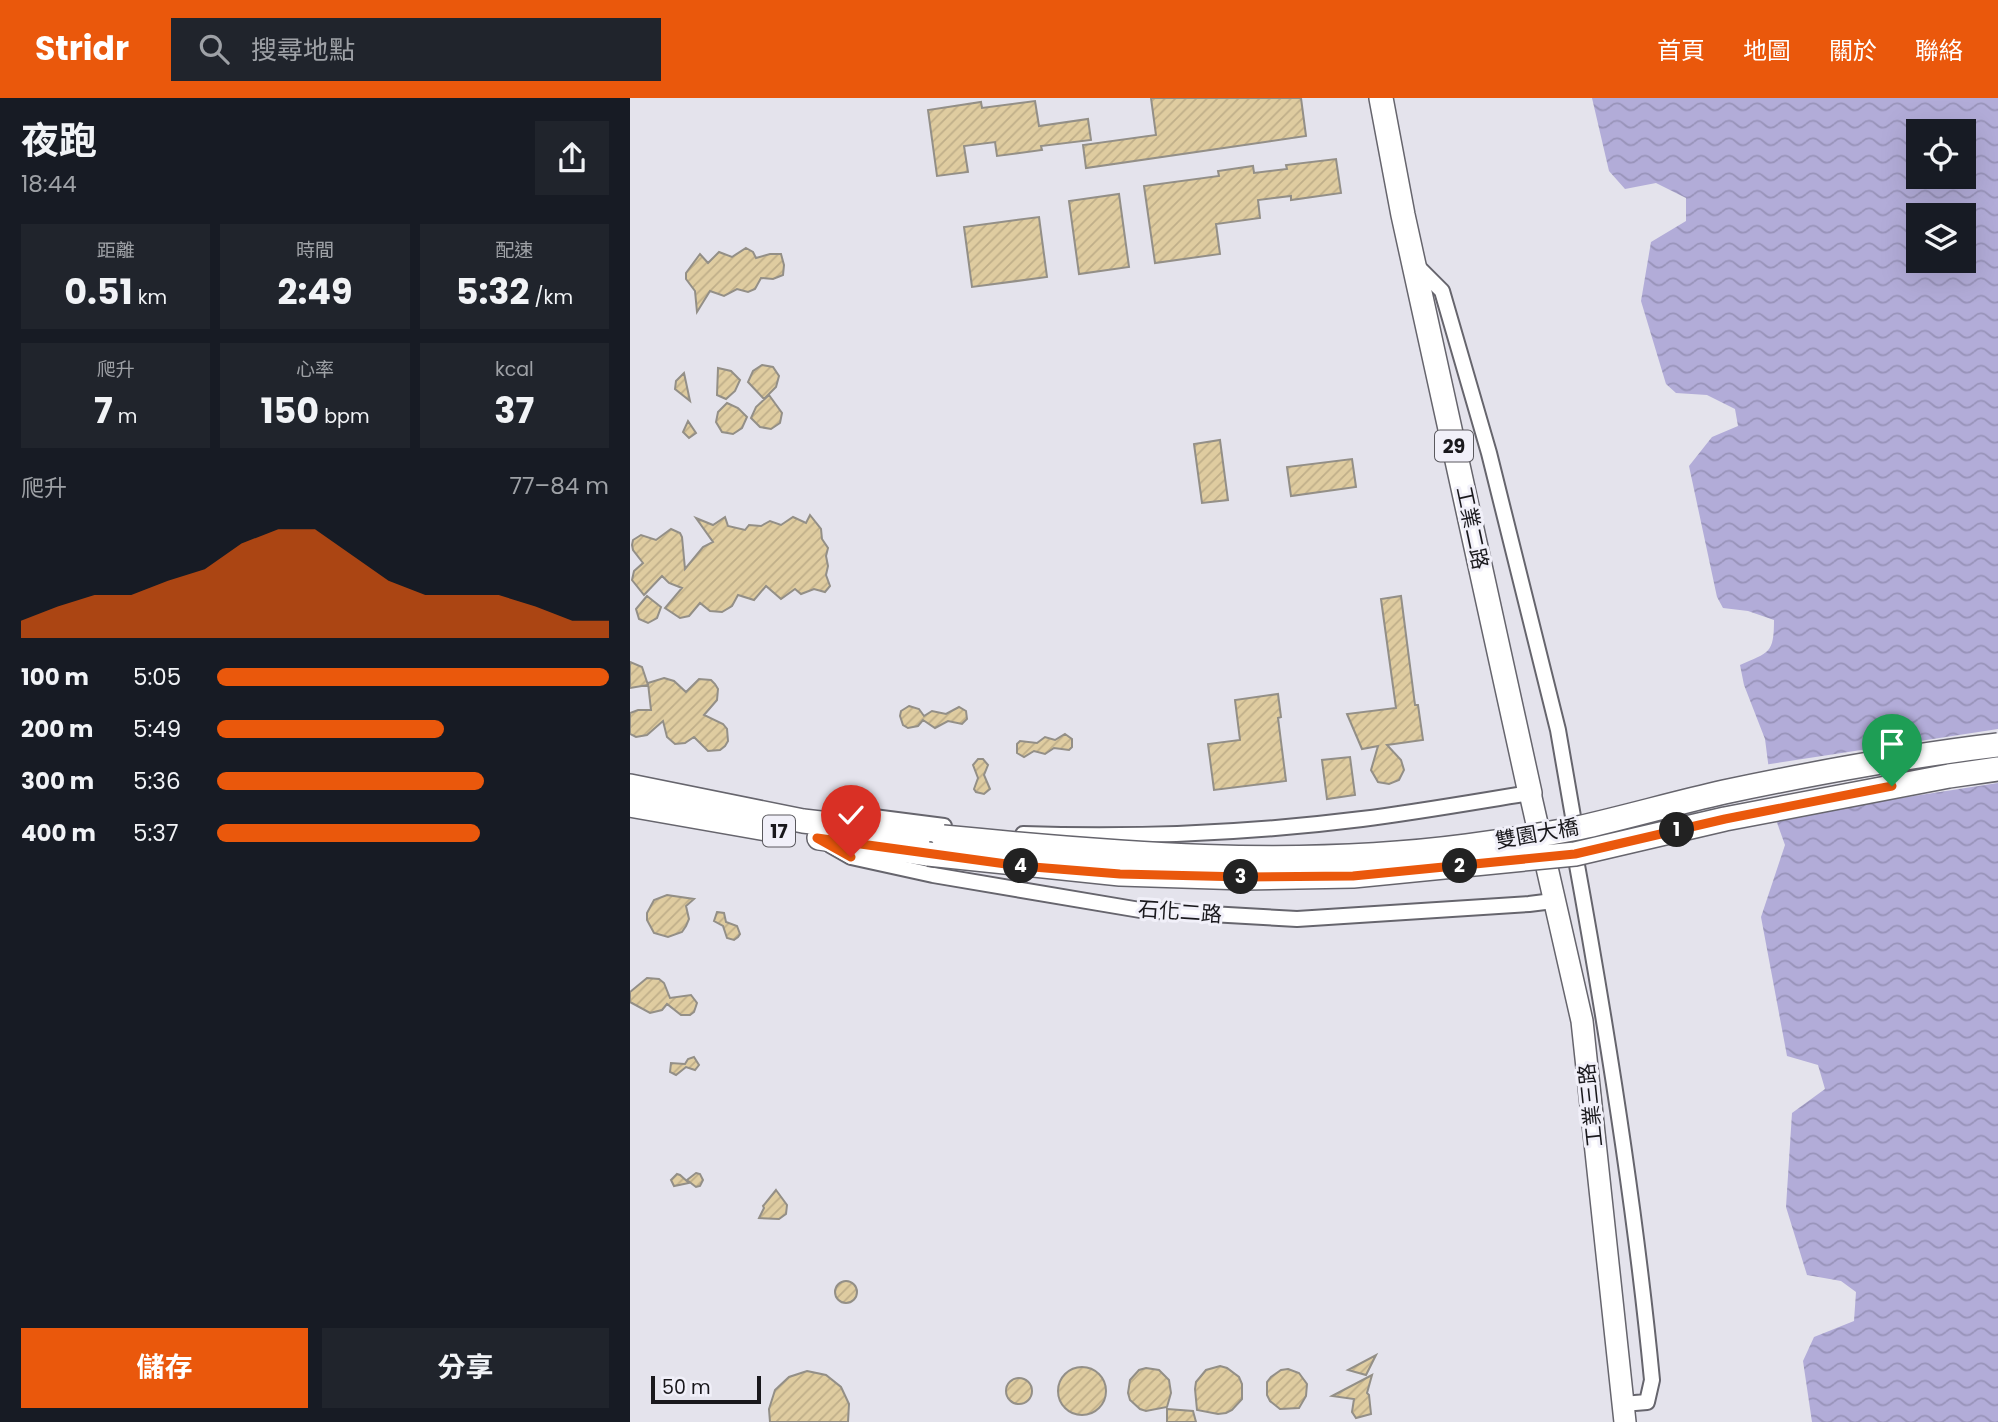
<!DOCTYPE html>
<html lang="zh-TW">
<head>
<meta charset="utf-8">
<style>
  body { margin:0; font-family:Poppins,"Noto Sans TC",sans-serif; background:#20242c; color:#f1f3f6; height:100vh; display:flex; flex-direction:column; font-size:26px; white-space:nowrap }
  * { box-sizing:border-box; margin:0 }
  p { font-size:23px; color:#9ea1a6 }
  .icon { flex:none; width:38px; height:38px; fill:none; stroke:currentColor; stroke-width:2; stroke-linecap:round; stroke-linejoin:round }
  .map { position:relative; flex:1; overflow:hidden }
  .sheet { display:flex; flex-direction:column; background:#171b24; width:630px }
  .sheet>* { flex:none }
  .fabs { position:absolute; left:1276px; top:21px; display:grid; gap:14px }
  .fabs a { display:grid; place-items:center; width:70px; height:70px; border-radius:0px; background:#171b24; box-shadow:0 7px 28px #0002; font-size:35px }
  .scale { position:absolute; left:21px; bottom:18px; width:110px; box-sizing:border-box; padding-left:7px; border:4px solid #19181c; border-top:0; font-size:19px; line-height:24px; white-space:nowrap; color:#19181c; -webkit-text-stroke:5px #f1f0f9; paint-order:stroke }
  .pin { position:absolute; display:grid; place-items:center; width:60px; height:60px; color:#fff; margin:-72px -30px; border-radius:50% 50% 50% 0; rotate:-45deg; box-shadow:0 0 7px #0007 }
  .pin .icon { rotate:45deg }
  .km { position:absolute; width:35px; height:35px; margin:-18px; border-radius:50%; background:#222; color:#fff; font-size:19px; line-height:35px; text-align:center }
  .round { display:grid; place-items:center; flex:none; width:74px; height:74px; border-radius:0px; background:#20242c }
  .headline { display:flex; align-items:center; justify-content:space-between; height:119px; padding:0 21px }
  h1 { font-size:38px; font-weight:700; line-height:52px }
  .figures { display:grid; grid-template-columns:repeat(3,1fr); gap:10px; height:119px; padding:7px 21px }
  .figures div { display:grid; align-content:center; border-radius:0px; background:#20242c; text-align:center }
  .figures b { font-size:35px; font-weight:700 }
  .figures small { font-size:19px; font-weight:400 }
  .figures p { font-size:19px }
  .chart { height:196px; padding:14px 21px }
  .chart p { display:flex; justify-content:space-between }
  .chart svg { width:100%; height:126px; margin-top:7px; fill:#ea580c; opacity:.7 }
  .action { display:flex; gap:14px; margin-top:auto; padding:14px 21px }
  .action a { flex:1; height:80px; border-radius:0px; background:#ea580c; color:#fff; font-size:28px; font-weight:700; line-height:80px; text-align:center }
  .action a+a { background:#20242c; color:#f1f3f6 }
  ul { padding:0 21px; list-style:none; font-size:23px }
  li { display:grid; grid-template-columns:112px 84px 1fr; align-items:center; height:52px }
  li i { height:18px; border-radius:9px; background:#ea580c }
  header { display:flex; align-items:center; gap:42px; box-sizing:border-box; height:98px; padding:0 35px; background:#ea580c; color:#fff }
  header strong { font-size:33px }
  nav { display:flex; gap:38px; margin-inline-start:auto; font-size:24px }
  .search { width:490px; height:63px; background:#20242c; display:flex; align-items:center; gap:18px; box-sizing:border-box; padding:0 24px; border-radius:0px; color:#9ea1a6; font-size:26px }
  main { display:flex; flex:1; min-height:0 }
  .map>svg:first-child { display:block }
  .water { fill:url(#water-waves); fill-rule:evenodd }
  .pier { fill:#e4e3ec }
  .building { fill:url(#building-hatch); stroke:#938f87; stroke-width:2 }
  .lines { fill:none; stroke-linecap:round; stroke-linejoin:round }
  .street-casing { stroke:#66656d; stroke-width:18 }
  .secondary-casing { stroke:#66656d; stroke-width:24 }
  .primary-casing { stroke:#66656d; stroke-width:26 }
  .street { stroke:#fff; stroke-width:14 }
  .secondary { stroke:#fff; stroke-width:21 }
  .primary { stroke:#fff; stroke-width:23 }
  .primary-bridge-casing { stroke:#66656d; stroke-width:26; stroke-linecap:butt }
  .primary-bridge { stroke:#fff; stroke-width:23 }
  .route-casing { stroke:#fff; stroke-width:14 }
  .route { stroke:#ea580c; stroke-width:9 }
  .labels { text-anchor:middle; stroke-width:6; stroke-linejoin:round; paint-order:stroke }
  .shield { fill:#f1f0f9; stroke:#5a595e; stroke-width:2 }
  .shield-label { font-size:19px; font-weight:bold; fill:#19181c }
  .street-label { font-size:21px; fill:#19181c; stroke:#f1f0f9 }
</style>
</head>
<body>
<header>
<strong>Stridr</strong>
<div class="search"><svg class="icon" aria-label="search" viewBox="0 0 24 24"><circle cx="10" cy="10" r="6"/><path d="M15 15l6 6"/></svg>搜尋地點</div>
<nav><a>首頁</a><a>地圖</a><a>關於</a><a>聯絡</a></nav>
</header>
<main>
<section class="sheet">
<div class="headline"><div><h1>夜跑</h1><p>18:44</p></div><a class="round"><svg class="icon" aria-label="share" viewBox="0 0 24 24"><path d="M12 15V3M7 8l5-5 5 5M5 13v7h14v-7"/></svg></a></div>
<div class="figures">
<div><p>距離</p><b>0.51<small> km</small></b></div>
<div><p>時間</p><b>2:49</b></div>
<div><p>配速</p><b>5:32<small> /km</small></b></div>
</div>
<div class="figures">
<div><p>爬升</p><b>7<small> m</small></b></div>
<div><p>心率</p><b>150<small> bpm</small></b></div>
<div><p>kcal</p><b>37</b></div>
</div>
<div class="chart"><p><span>爬升</span>77–84 m</p>
<svg viewBox="0 0 160 44" preserveAspectRatio="none"><path d="M0 44V38L10 33L20 29L30 29L40 24L50 20L60 11L70 6L80 6L90 15L100 24L110 29L120 29L130 29L140 33L150 38L160 38V44z"/></svg>
</div>
<ul>
<li><b>100 m</b>5:05<i style="width:100%"></i></li>
<li><b>200 m</b>5:49<i style="width:58%"></i></li>
<li><b>300 m</b>5:36<i style="width:68%"></i></li>
<li><b>400 m</b>5:37<i style="width:67%"></i></li>
</ul>
<div class="action"><a>儲存</a><a>分享</a></div>
</section>
<div class="map">
<svg width="1368" height="1324" viewBox="0 0 1368 1324">
  <defs>
    <pattern id="water-waves" width="16" height="10" patternUnits="userSpaceOnUse" patternTransform="scale(1.75)"><rect width="16" height="10" fill="#b2acd8"/><path d="M0 5q4-4 8 0t8 0" fill="none" stroke="#9893b9"/></pattern>
    <pattern id="building-hatch" width="6" height="6" patternUnits="userSpaceOnUse" patternTransform="scale(1.75)"><rect width="6" height="6" fill="#dfcca0"/><path d="M-1 1l2-2M0 6l6-6M5 7l2-2" fill="none" stroke="#bfae89"/></pattern>
  </defs>
  <rect width="100%" height="100%" fill="#e4e3ec"/>
  <path class="water" d="M962 0H1368V1324H1182L1173 1263 1184 1239 1224 1223 1226 1194 1211 1183 1177 1177 1156 1109 1162 1015 1195 991 1188 967 1157 958 1131 819 1155 747 1145 719 1135 641 1114 587 1110 567C1139 554 1144 556 1144 522L1118 513 1093 510 1087 499 1059 368 1082 339 1108 328 1105 311 1077 297 1046 295 1036 286 1011 203 1021 144 1056 123V100L1026 85 995 91 979 73ZM1288 33H1334V79H1288ZM1288 117H1334V163H1288Z"/>
  <path class="pier" d="M1368 631V685L1141 720 1134 667Z"/>
  <path class="building" d="M521 0H671L676 38 456 70 453 47 526 37Z
    M405 3 409 28 458 21 461 42 411 48 412 52 367 58 365 44 334 48 338 74 307 78 298 12 351 4 352 10Z
    M706 61 711 95 661 102V98L628 102 630 120 586 126 590 156 525 165 514 88 589 78 588 73 623 68 624 75 657 71 656 67Z
    M489 96 499 169 449 176 439 103Z
    M409 119 417 179 342 189 334 129Z
    M116 150 123 154 126 160 140 156H151L154 167 153 177 143 181 131 180 125 191 118 194 107 191 94 198 80 193 67 214 65 193 56 181V175L70 156 78 165 89 154 102 159Z
    M132 267 143 269 149 278 146 289 134 301 118 284 123 273Z
    M88 270 101 273 110 282 105 293 96 301 87 297Z
    M54 275 60 303 45 291 46 283Z
    M139 297 152 315 150 325 141 331 130 329 121 320 126 309Z
    M97 305 108 310 117 319 112 330 103 336 92 334 86 324 88 314Z
    M58 323 66 335 59 340 53 334Z
    M590 342 598 402 572 405 564 346Z
    M722 361 726 389 661 398 657 369Z
    M180 417 191 431 192 441 198 450 196 458 198 468 196 477 200 488 195 494 184 491 171 496 165 491 151 501 136 488 124 502 108 497 102 508 92 514 80 513 70 505 59 518 50 520 35 510 52 490 39 485 32 478 14 497 2 482 4 473 13 465 3 452 2 447 3 442 11 437 26 442 41 431 50 435 52 439 55 471 73 449 83 444 66 420 83 427 95 419 98 428 115 432 119 427 131 428 140 423 151 427 163 419 176 425Z
    M17 498 31 509 27 520 18 525 9 521 6 511Z
    M771 498 785 607H788L793 642 757 647 771 662 774 672 769 682 759 686 748 684 741 672 748 648 732 651 717 616 766 610 751 501Z
    M0 564 12 569 18 587 0 590Z
    M34 580 44 583 56 594 69 581 81 582 85 586 88 591 87 602 74 617 93 626 97 631 98 643 95 648 90 652 78 653 64 639 55 645 45 646 37 639 33 623 17 637 6 639 0 636V615L8 612H21L18 585Z
    M648 596 651 619 648 620 656 683 584 692 578 646 610 642 605 602Z
    M279 608 289 611 294 618 302 613 316 616 329 609 336 613 337 621 332 626 318 623 305 630 293 622 288 628 278 630 273 627 270 618 271 613Z
    M435 636 442 641V649L439 652 424 650 415 656 404 653 394 659 387 655V646L390 643 407 645 415 639 425 642Z
    M720 659 725 697 697 701 692 662Z
    M348 661H353L358 667 354 677 360 691 354 696 346 694 344 691 348 680 343 667Z
    M37 797 64 801 56 808 59 821 56 828 52 834 38 839 24 835 17 822V815L24 802Z
    M87 814 94 815 96 824 107 828 110 836 108 839 104 842 97 840 93 828 84 823Z
    M17 880 29 881 34 885 40 900 61 897 67 905 64 914 60 917H51L37 906 32 912 20 915 0 904V894Z
    M64 959 69 967 65 972 56 969 46 977 40 974 41 965 55 966 58 961Z
    M66 1075 70 1076 73 1082 70 1088 66 1089 57 1082Z
    M47 1076 50 1077 59 1085 44 1088 41 1082Z
    M146 1092 157 1107 156 1116 149 1121 129 1120 134 1110 133 1108Z
    M205 1194a11 11 0 1 1 22 0a11 11 0 1 1-22 0Z
    M746 1257 736 1277 718 1272Z
    M590 1268 597 1270 609 1279 612 1286V1301L602 1312 596 1315 588 1316 567 1312 565 1291 566 1284 576 1272Z
    M428 1293a24 24 0 1 1 48 0a24 24 0 1 1-48 0Z
    M516 1270 529 1272 539 1282 541 1295 537 1309 516 1313 510 1311 500 1302 498 1295 500 1282 509 1272Z
    M658 1271 669 1275 677 1286 676 1298 669 1310 650 1311 640 1303 637 1297V1284L641 1279 651 1272Z
    M177 1273 196 1277 211 1289 219 1306 218 1324H140L139 1311 145 1292 159 1279Z
    M742 1277 737 1295 739 1297 741 1316 726 1320 722 1314 724 1301 702 1298Z
    M376 1293a13 13 0 1 1 26 0a13 13 0 1 1-26 0Z
    M537 1311 563 1313 566 1324H537Z"/>
  <g class="lines">
    <g class="street-casing">
      <path id="street" d="M786 167 812 193 859 355 928 632 945 730
        M216 720 236 718 314 728
        M393 736C506 740 620 735 732 721 788 714 844 704 900 695
        M200 747 221 759 303 777 510 812 667 821 899 806 923 803
        M945 756C977 931 1005 1105 1022 1282L1017 1304 993 1306"/>
    </g>
    <g class="secondary-casing">
      <path id="secondary" d="M900 695 952 923 995 1324"/>
    </g>
    <g class="primary-casing">
      <path id="primary" d="M751 0 773 117 900 695
        M0 688 173 723 313 739
        M0 707 142 732
        M189 740 298 756"/>
    </g>
    <use href="#street" class="street"/>
    <use href="#secondary" class="secondary"/>
    <use href="#primary" class="primary"/>
    <g class="primary-bridge-casing">
      <path id="primary-bridge" d="M313 739C487 756 662 771 837 748 874 743 911 737 948 730 997 719 1045 705 1094 694 1184 675 1276 658 1368 647
        M298 756 490 776 615 780 723 778 945 756 1095 721 1319 678 1368 671"/>
    </g>
    <use href="#primary-bridge" class="primary-bridge"/>
  </g>
  <g class="lines">
    <g class="route-casing">
      <path id="route" d="M221 759 187 740 391 768 490 776 615 779 723 778 945 756 1095 721 1262 688"/>
    </g>
    <use href="#route" class="route"/>
  </g>
  <g class="labels">
    <g class="shield">
      <rect x="805" y="332.5" width="38" height="31" rx="5"/>
      <rect x="133" y="717.5" width="32" height="31" rx="5"/>
    </g>
    <g class="shield-label">
      <text x="824" y="355">29</text>
      <text x="149" y="740">17</text>
    </g>
    <g class="street-label">
      <text transform="translate(842 430) rotate(78)" y="7">工業二路</text>
      <text transform="translate(907 736) rotate(-10)" y="7">雙園大橋</text>
      <text transform="translate(550 814) rotate(4)" y="7">石化二路</text>
      <text transform="translate(961 1007) rotate(-96)" y="7">工業三路</text>
    </g>
  </g>
</svg>
<div class="fabs">
<a><svg class="icon" aria-label="locate" viewBox="0 0 24 24"><circle cx="12" cy="12" r="6"/><path d="M12 2v4M12 18v4M2 12h4M18 12h4"/></svg></a>
<a><svg class="icon" aria-label="layers" viewBox="0 0 24 24"><path d="M12 4l9 5-9 5-9-5zM3 14l9 5 9-5"/></svg></a>
</div>
<div class="scale">50 m</div>
<div class="pin" style="left:1262px;top:688px;background:#1e9e55"><svg class="icon" aria-label="arrive" viewBox="0 0 24 24"><path d="M6 21V4h12l-3 4 3 4H6"/></svg></div>
<div class="pin" style="left:221px;top:759px;background:#d93025"><svg class="icon" aria-label="check" viewBox="0 0 24 24"><path d="M5 12l5 5 9-10"/></svg></div>
<b class="km" style="left:1047px;top:732px">1</b>
<b class="km" style="left:830px;top:768px">2</b>
<b class="km" style="left:611px;top:779px">3</b>
<b class="km" style="left:391px;top:768px">4</b>
</div>
</main>
</body>
</html>
